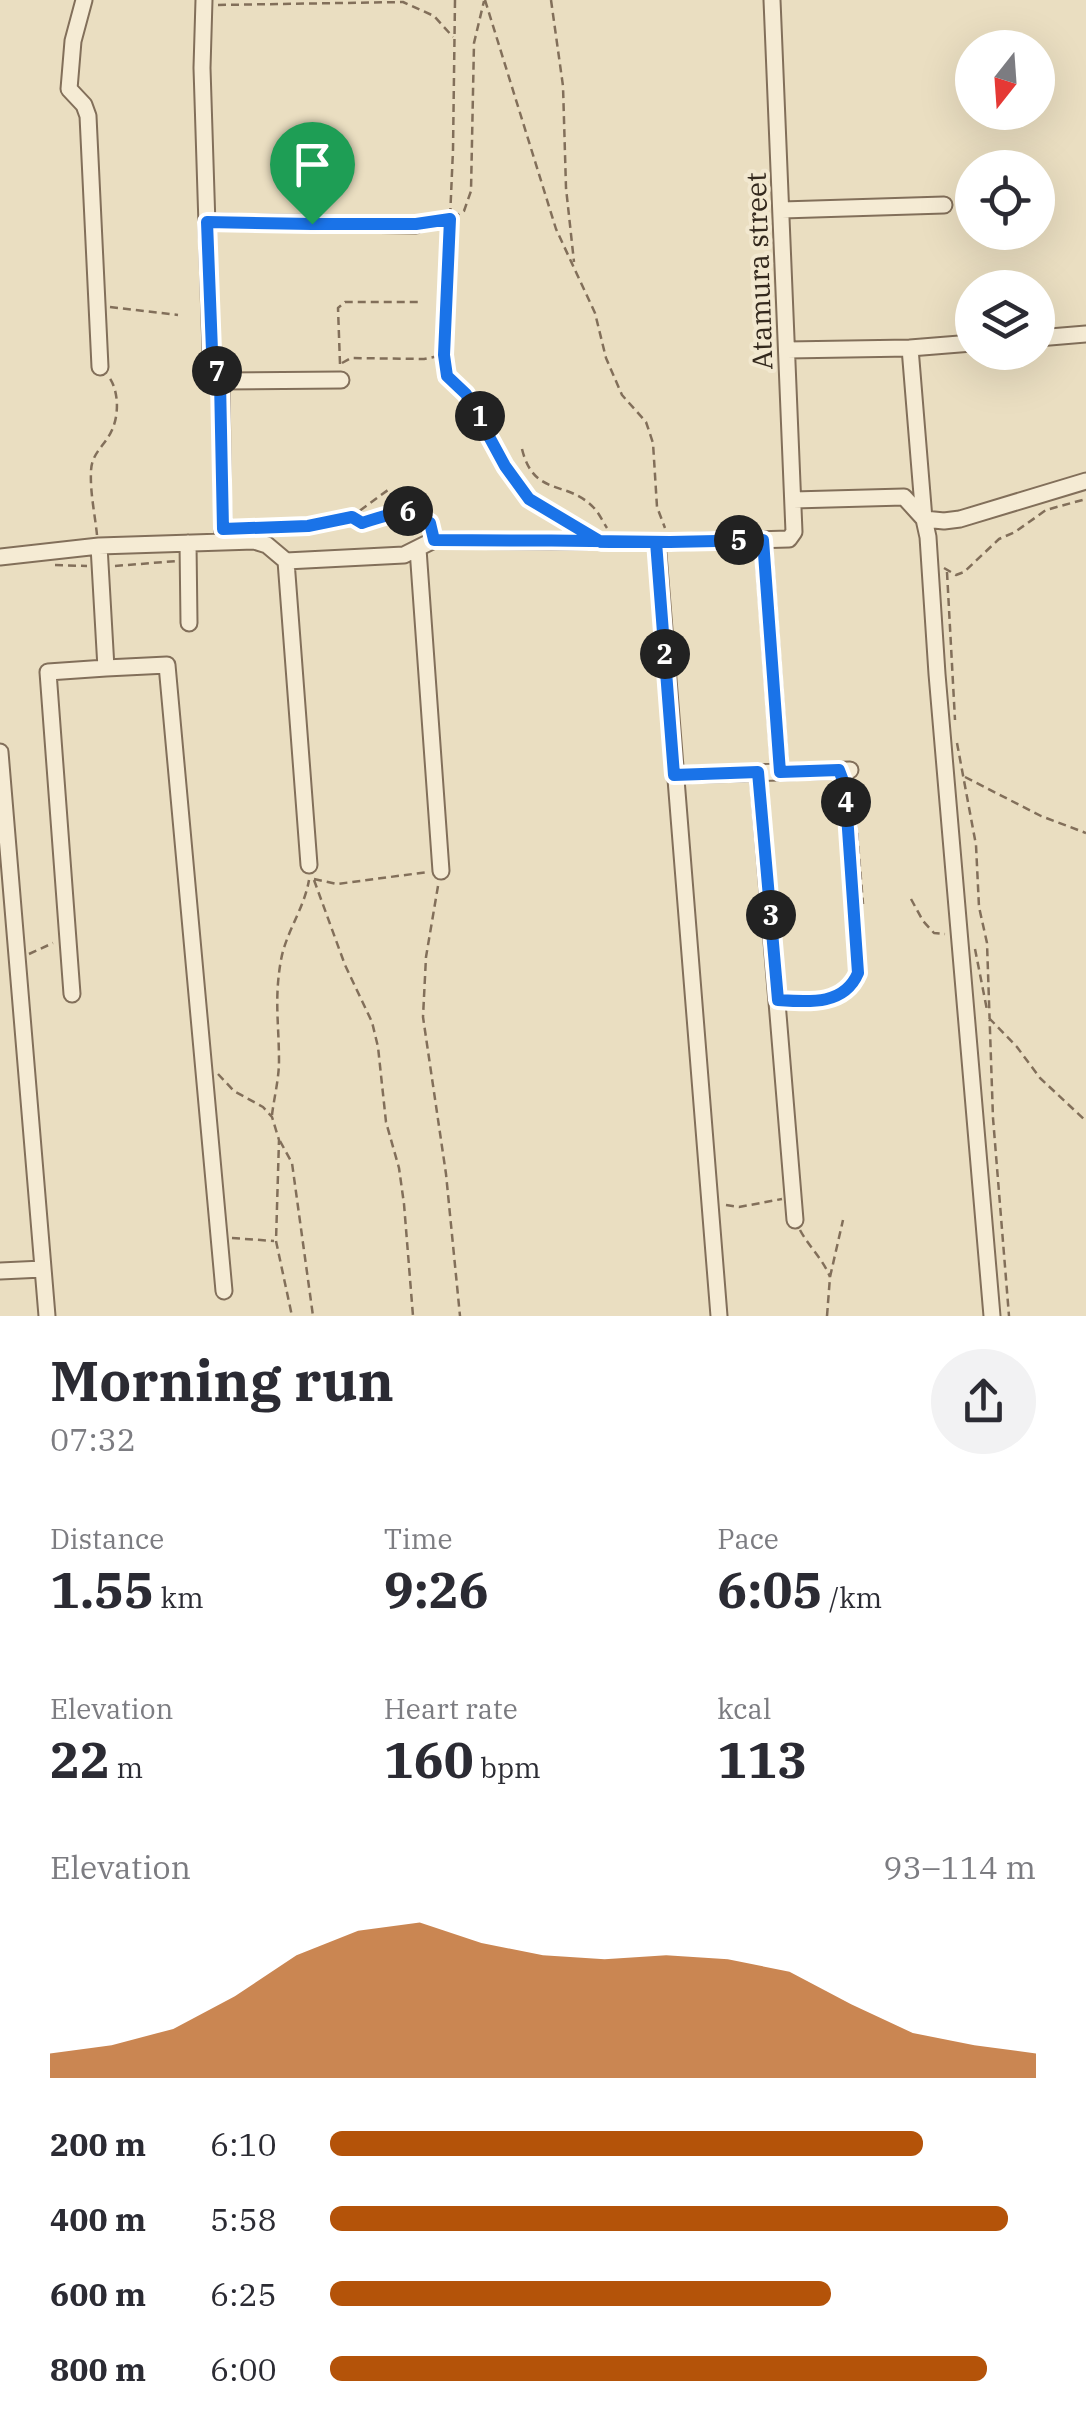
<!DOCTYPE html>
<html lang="en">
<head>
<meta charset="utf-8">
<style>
  body { margin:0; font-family:"IBM Plex Serif",serif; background:#f2f2f3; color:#2b2b33; height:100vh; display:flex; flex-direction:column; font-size:38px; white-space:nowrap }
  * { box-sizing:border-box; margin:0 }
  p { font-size:32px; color:#7c7c81 }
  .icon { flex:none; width:55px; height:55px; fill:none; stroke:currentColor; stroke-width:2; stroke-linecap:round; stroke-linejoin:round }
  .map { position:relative; height:1316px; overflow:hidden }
  .details { display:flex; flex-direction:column; background:#fff; flex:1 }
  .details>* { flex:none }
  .needle { width:65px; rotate:197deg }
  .controls { position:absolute; left:955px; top:30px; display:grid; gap:20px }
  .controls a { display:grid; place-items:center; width:100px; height:100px; border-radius:50%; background:#fff; box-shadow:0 10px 40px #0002; font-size:50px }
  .pin { position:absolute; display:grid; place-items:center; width:85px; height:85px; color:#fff; margin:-102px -42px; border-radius:50% 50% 50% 0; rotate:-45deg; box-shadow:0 0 10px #0007 }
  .pin .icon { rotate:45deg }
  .km { position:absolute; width:50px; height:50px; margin:-25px; border-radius:50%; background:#222; color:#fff; font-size:28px; line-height:50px; text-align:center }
  .round { display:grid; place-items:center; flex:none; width:105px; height:105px; border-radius:52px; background:#f2f2f3 }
  .overview { display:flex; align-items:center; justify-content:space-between; height:170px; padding:0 50px }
  h1 { font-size:55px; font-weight:700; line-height:75px }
  .figures { display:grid; grid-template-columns:repeat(3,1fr); gap:15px; height:170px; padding:10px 50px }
  .figures div { display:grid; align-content:center }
  .figures b { font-size:50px; font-weight:700 }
  .figures small { font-size:28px; font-weight:400 }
  .figures p { font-size:28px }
  .chart { height:280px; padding:20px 50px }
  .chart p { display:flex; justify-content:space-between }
  .chart svg { width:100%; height:180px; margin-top:10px; fill:#b45309; opacity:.7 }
  ul { padding:0 50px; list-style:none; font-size:32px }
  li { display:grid; grid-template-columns:160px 120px 1fr; align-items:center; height:75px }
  li i { height:25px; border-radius:12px; background:#b45309 }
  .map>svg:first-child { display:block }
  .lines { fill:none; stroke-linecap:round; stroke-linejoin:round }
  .minor-casing { stroke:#826f5a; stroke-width:19 }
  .path { stroke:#826f5a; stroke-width:2.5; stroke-dasharray:8 5; stroke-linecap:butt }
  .minor { stroke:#f5ebd4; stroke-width:15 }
  .route-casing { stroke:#fff; stroke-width:20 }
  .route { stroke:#1a73e8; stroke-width:12 }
  .labels { text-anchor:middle; stroke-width:8; stroke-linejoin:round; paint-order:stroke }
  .street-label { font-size:28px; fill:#33281d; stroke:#f2e8d0 }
</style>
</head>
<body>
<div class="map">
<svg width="1086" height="1316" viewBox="0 0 1086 1316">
  <rect width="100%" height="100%" fill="#eadec1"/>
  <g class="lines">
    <g class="minor-casing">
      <path id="minor" d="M84 0 73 41 69 89 84 105 88 116 100 367
        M204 0 202 68 211 351 221 381 223 541
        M782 210 944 205
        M207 222 416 225
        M1038 338 1086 334
        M910 348 972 343
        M787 350 910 348 924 519 944 521 960 519 1086 481
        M221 381 341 380
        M793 500 904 497 924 519 928 537 937 674 992 1316
        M763 540 780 772
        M657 542 719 1316
        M188 543 189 623
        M99 546 106 668 167 665 224 1291
        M418 549 441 871
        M0 557 99 546 254 541 267 545 286 561 404 555 434 540 670 542 789 539 794 532 772 0
        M286 561 309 865
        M0 752 47 1316
        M758 772 795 1220
        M675 775 850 770
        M72 994 48 672 106 668
        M0 1271 43 1269"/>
    </g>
    <path class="path" d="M455 0 453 150 444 355 447 376 466 394 505 466 529 499 574 527
      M485 0 556 229 595 313 606 358 622 395 646 422 653 443 657 507 665 528
      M551 0 563 86 566 188 574 262
      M218 5 403 2 434 16 453 37
      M427 223 450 219 464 211 471 191 474 43 484 1
      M110 307 178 315
      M342 363 351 358 424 359 443 355
      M340 364 338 308 345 302H418
      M522 449C534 498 567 479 594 508 599 513 603 522 607 528
      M351 517 362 523C388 515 407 505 430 523L432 528
      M259 528 308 525 351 517 388 490
      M97 535C95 515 90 492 91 472 91 453 105 446 112 430 119 415 119 391 109 377
      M55 565 87 566
      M115 566 177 561
      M944 568 956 575 964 572 999 539 1015 532 1046 510 1086 499
      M947 572 955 720
      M957 743 976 845 979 907 987 943 993 1118 1009 1316
      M965 777 1041 816 1086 833
      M853 781 863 904
      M314 879 337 884 428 872
      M314 880 345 965 372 1022 378 1047 386 1122 399 1168 404 1204 413 1316
      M438 886 426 957 423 1017 446 1174 460 1316
      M911 899 923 921 934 933 945 934
      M975 949 987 1010
      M29 954 53 943
      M791 1001C817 1003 847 1001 858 973L845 786
      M989 1018 1017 1047 1040 1078 1086 1121
      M218 1074 234 1091 263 1107 272 1117 279 1140 276 1241 292 1316
      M272 1115C274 1098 279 1079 279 1061 279 1024 274 999 281 960 286 932 304 909 309 880
      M280 1141 292 1163 313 1316
      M726 1205 739 1207 782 1199
      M800 1230C809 1247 823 1259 830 1277
      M232 1238 274 1241
      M827 1316 830 1277 843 1220"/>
    <use href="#minor" class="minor"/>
  </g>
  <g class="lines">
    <g class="route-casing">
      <path id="route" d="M312 224H416L450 219 444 355 447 376 466 394 505 466 529 499 601 542H656L674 775 758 772 778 1000C808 1002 844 1006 858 973L845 786 839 770 780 772 763 540 670 542C591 541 513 540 434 540L430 523C407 505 388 515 362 523L352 517 308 526 223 529 220 381 212 351 207 222 312 224"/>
    </g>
    <use href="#route" class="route"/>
  </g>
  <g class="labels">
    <g class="street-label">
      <text transform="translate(759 271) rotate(-92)" y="10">Atamura street</text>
    </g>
  </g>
</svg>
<div class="controls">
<a><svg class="needle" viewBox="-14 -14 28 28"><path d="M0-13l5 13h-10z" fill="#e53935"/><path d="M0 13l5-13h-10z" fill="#7c7c81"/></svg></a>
<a><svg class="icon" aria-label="locate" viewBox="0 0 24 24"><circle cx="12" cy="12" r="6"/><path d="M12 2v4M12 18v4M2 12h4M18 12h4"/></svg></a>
<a><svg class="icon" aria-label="layers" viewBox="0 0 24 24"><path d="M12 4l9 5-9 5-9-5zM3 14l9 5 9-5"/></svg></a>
</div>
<div class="pin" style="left:312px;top:224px;background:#1e9e55"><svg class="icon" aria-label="arrive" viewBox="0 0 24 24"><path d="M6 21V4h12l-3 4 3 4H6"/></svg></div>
<b class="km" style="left:480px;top:416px">1</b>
<b class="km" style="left:665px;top:654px">2</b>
<b class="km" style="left:771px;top:915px">3</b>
<b class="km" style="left:846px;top:802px">4</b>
<b class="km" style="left:739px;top:540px">5</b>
<b class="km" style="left:408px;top:511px">6</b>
<b class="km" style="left:217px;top:371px">7</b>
</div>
<section class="details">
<div class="overview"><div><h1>Morning run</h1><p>07:32</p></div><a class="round"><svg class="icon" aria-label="share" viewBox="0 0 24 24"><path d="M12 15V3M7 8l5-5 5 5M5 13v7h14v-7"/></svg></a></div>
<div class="figures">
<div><p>Distance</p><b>1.55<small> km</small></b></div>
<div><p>Time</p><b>9:26</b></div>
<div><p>Pace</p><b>6:05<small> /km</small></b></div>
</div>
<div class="figures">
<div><p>Elevation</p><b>22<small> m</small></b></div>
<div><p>Heart rate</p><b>160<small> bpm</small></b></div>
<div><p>kcal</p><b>113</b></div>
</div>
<div class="chart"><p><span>Elevation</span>93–114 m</p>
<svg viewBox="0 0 160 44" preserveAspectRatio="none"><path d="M0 44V38L10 36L20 32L30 24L40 14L50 8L60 6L70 11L80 14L90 15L100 14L110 15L120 18L130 26L140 33L150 36L160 38V44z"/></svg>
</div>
<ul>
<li><b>200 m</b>6:10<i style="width:84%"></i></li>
<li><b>400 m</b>5:58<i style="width:96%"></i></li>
<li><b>600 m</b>6:25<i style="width:71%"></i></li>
<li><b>800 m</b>6:00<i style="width:93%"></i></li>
</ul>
</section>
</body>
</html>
